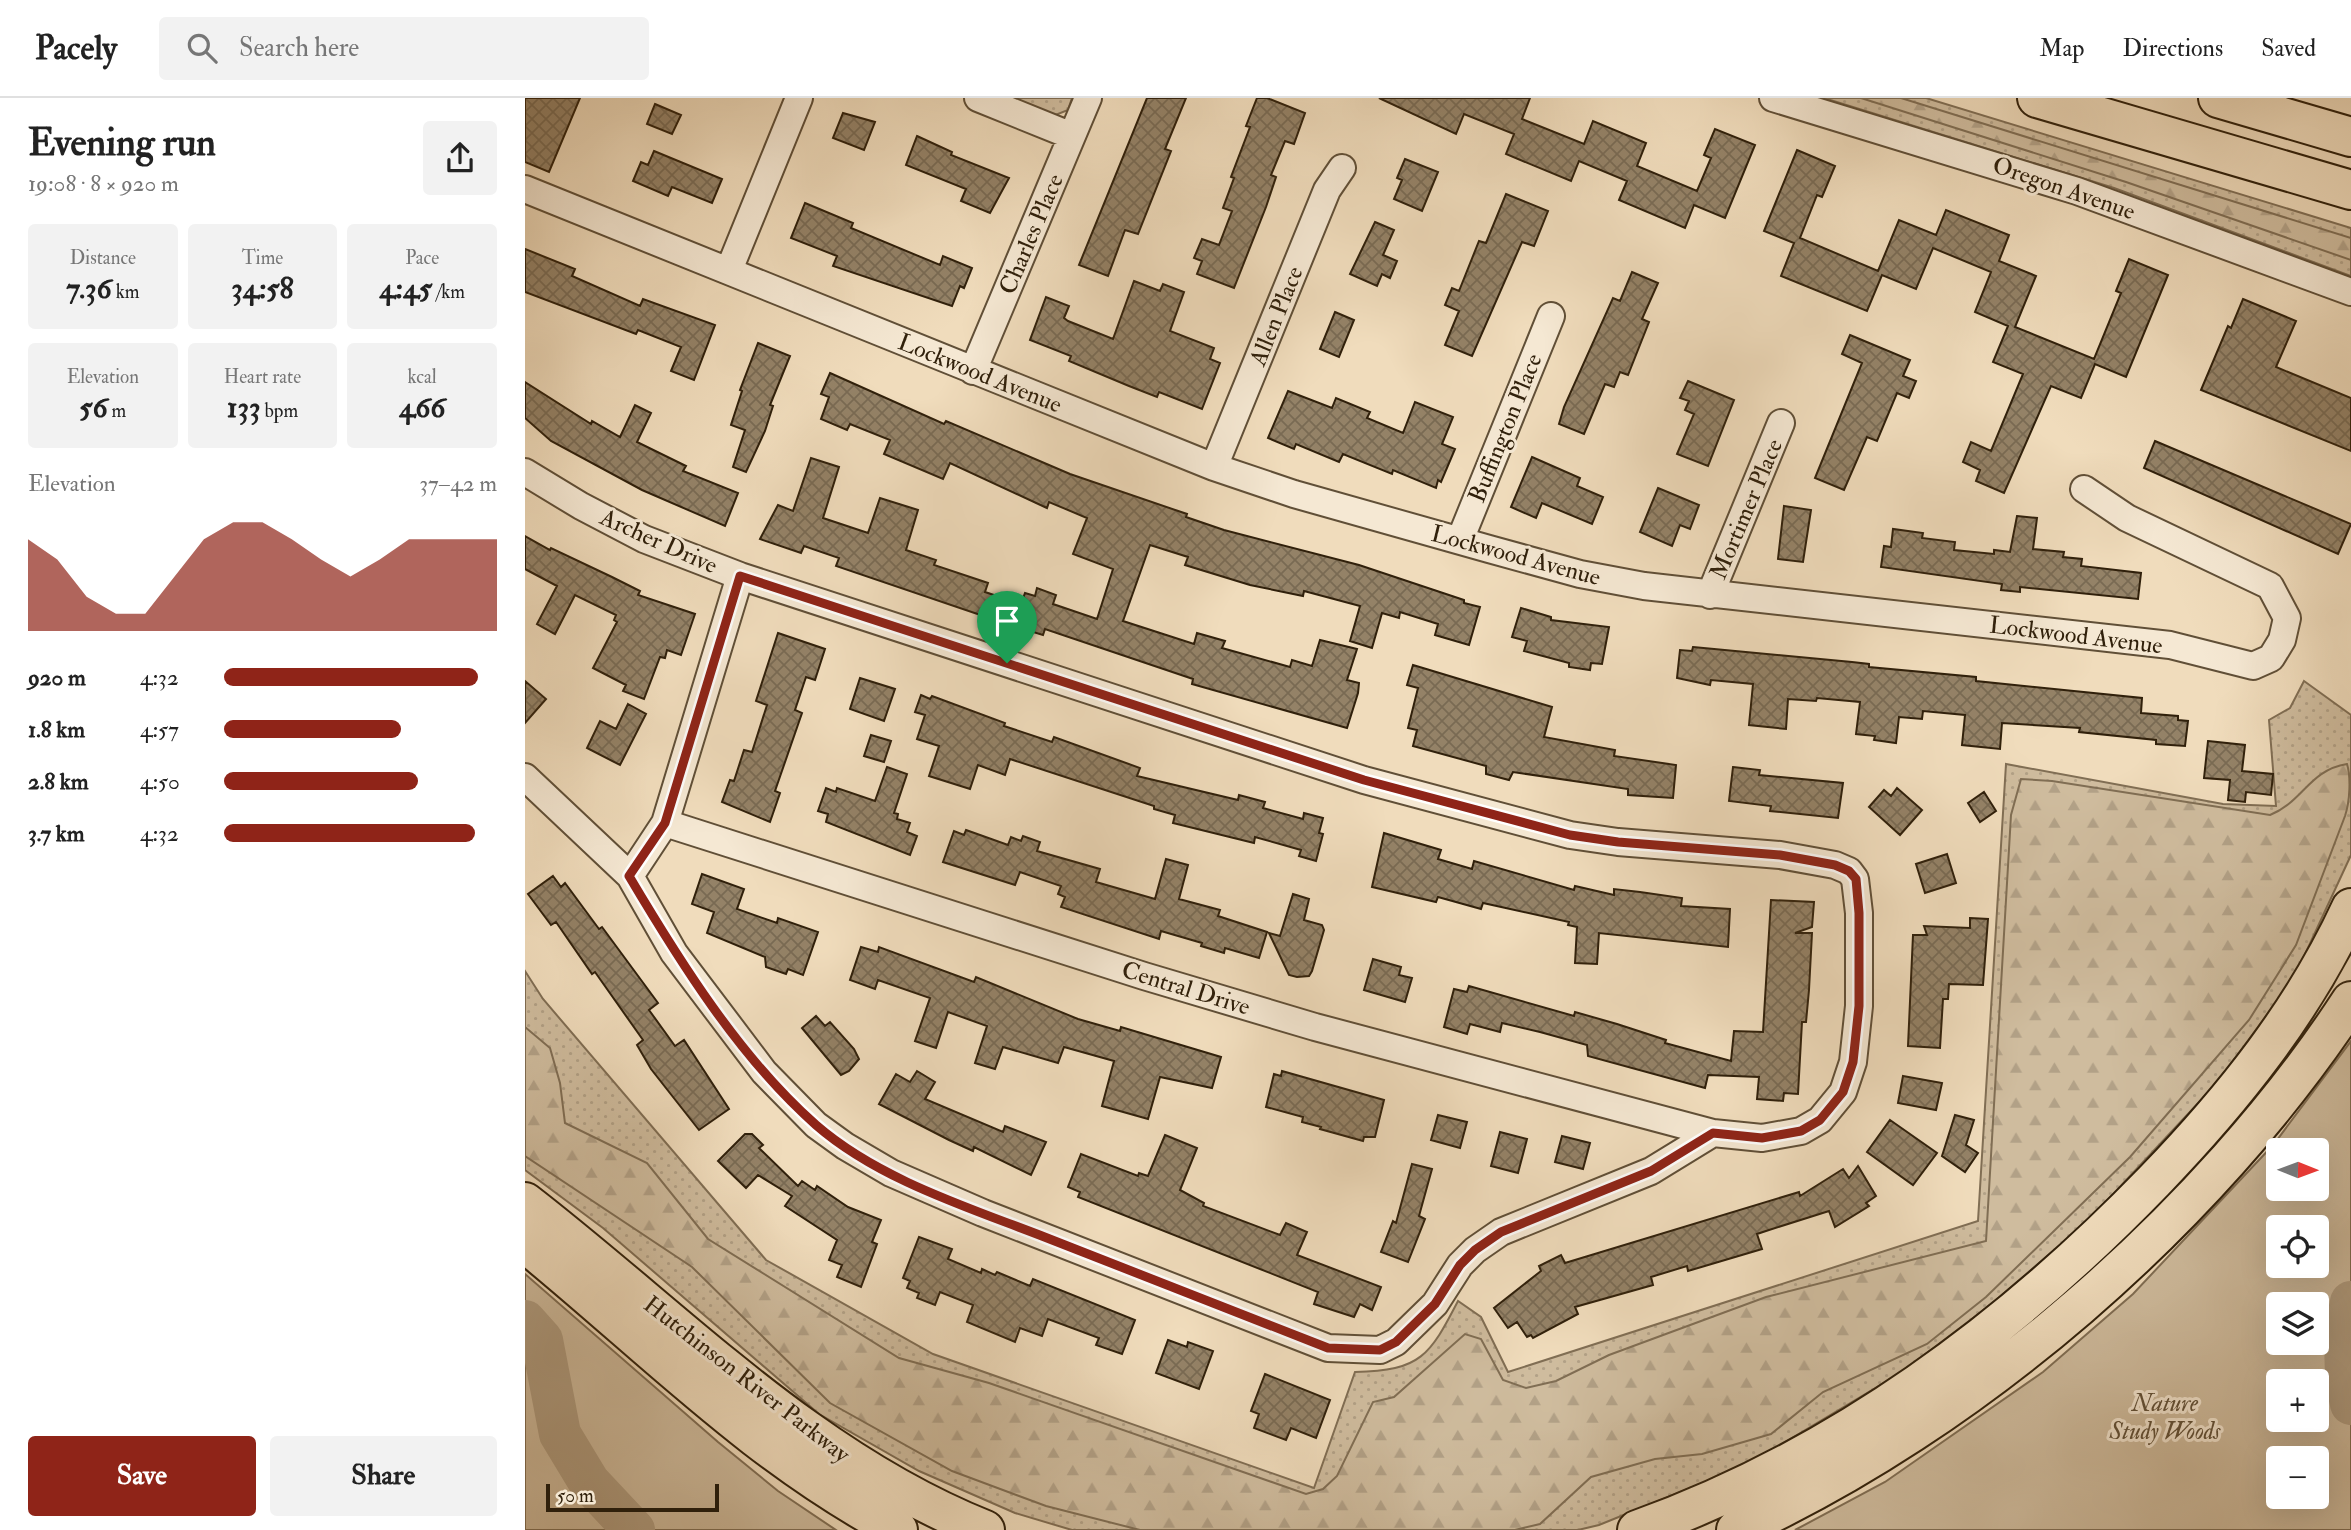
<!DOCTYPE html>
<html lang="en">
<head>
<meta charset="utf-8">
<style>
  body { margin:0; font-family:"IM FELL Double Pica",serif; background:#f2f2f2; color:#222; height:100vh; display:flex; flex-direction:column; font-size:26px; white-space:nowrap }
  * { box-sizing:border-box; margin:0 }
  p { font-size:23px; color:#767676 }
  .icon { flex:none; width:38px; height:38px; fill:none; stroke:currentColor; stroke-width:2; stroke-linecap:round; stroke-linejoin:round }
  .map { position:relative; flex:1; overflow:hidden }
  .panel { display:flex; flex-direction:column; background:#fff; width:525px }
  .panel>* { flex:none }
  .needle { width:46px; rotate:91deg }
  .buttons { position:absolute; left:1741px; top:1040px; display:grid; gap:14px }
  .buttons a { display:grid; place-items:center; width:63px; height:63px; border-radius:7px; background:#fff; box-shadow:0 7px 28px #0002; font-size:35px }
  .scale { position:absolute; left:21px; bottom:18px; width:173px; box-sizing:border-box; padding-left:7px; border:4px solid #30200b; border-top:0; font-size:19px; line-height:24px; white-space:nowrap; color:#30200b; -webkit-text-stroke:5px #f5e8d3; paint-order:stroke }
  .pin { position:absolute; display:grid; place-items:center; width:60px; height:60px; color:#fff; margin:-72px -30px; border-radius:50% 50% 50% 0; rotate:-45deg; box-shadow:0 0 7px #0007 }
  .pin .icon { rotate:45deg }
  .round { display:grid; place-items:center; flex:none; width:74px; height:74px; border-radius:7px; background:#f2f2f2 }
  .head { display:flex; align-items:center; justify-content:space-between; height:119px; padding:0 28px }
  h1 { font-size:38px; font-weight:700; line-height:52px }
  .stats { display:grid; grid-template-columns:repeat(3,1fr); gap:10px; height:119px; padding:7px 28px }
  .stats div { display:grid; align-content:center; border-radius:7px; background:#f2f2f2; text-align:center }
  .stats b { font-size:30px; font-weight:700 }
  .stats small { font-size:19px; font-weight:400 }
  .stats p { font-size:19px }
  .chart { height:196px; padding:14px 28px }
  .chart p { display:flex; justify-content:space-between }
  .chart svg { width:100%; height:126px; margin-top:7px; fill:#8f2418; opacity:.7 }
  .action { display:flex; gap:14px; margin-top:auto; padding:14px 28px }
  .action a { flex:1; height:80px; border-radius:7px; background:#8f2418; color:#fff; font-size:28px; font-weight:700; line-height:80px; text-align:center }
  .action a+a { background:#f2f2f2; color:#222 }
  ul { padding:0 28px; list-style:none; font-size:23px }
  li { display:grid; grid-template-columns:112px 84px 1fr; align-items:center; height:52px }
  li i { height:18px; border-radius:9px; background:#8f2418 }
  header { display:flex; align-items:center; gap:42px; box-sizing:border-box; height:98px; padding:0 35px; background:#fff; border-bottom:2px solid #e0e0e0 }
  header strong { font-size:33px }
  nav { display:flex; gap:38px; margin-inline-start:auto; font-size:24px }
  .search { width:490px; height:63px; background:#f2f2f2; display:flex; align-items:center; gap:18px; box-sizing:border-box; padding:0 24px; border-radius:7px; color:#767676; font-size:26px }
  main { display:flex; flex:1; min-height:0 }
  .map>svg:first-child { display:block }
  .grass { fill:url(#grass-dots); stroke:#806e54; stroke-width:2 }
  .forest { fill:url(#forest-firs); stroke:#806e54; stroke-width:2 }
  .park { fill:#cfbc9e; stroke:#806e54; stroke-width:2; fill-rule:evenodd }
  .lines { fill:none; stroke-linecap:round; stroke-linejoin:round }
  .river { stroke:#af9c80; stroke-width:42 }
  .building { fill:url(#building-cross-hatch); stroke:#30200b; stroke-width:2 }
  .minor-casing { stroke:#604f37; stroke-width:30 }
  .motorway-casing { stroke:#30200b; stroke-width:42 }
  .minor { stroke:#f5e8d3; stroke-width:26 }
  .motorway { stroke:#f0dcbc; stroke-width:38 }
  .route-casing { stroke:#fff; stroke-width:14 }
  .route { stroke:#8f2418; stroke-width:9 }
  .labels { text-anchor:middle; stroke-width:6; stroke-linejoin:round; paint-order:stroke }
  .street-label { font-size:24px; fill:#30200b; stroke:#f5e8d3 }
  .park-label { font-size:24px; font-style:italic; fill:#604f37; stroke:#f5e8d3 }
</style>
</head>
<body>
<header>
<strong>Pacely</strong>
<div class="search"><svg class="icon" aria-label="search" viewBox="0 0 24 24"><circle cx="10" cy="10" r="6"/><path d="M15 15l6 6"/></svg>Search here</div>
<nav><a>Map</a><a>Directions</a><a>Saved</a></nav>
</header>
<main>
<section class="panel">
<div class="head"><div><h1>Evening run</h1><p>19:08 · 8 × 920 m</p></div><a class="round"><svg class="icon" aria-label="share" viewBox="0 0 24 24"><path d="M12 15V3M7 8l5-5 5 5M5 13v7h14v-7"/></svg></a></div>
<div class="stats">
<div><p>Distance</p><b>7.36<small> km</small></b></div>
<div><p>Time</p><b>34:58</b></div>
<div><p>Pace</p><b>4:45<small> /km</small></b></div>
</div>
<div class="stats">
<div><p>Elevation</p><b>56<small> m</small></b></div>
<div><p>Heart rate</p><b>133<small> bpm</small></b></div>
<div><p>kcal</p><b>466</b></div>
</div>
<div class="chart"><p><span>Elevation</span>37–42 m</p>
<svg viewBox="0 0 160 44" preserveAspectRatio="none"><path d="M0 44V12L10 19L20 32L30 38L40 38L50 25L60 12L70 6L80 6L90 12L100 19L110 25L120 19L130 12L140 12L150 12L160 12V44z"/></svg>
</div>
<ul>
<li><b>920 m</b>4:32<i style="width:93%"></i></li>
<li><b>1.8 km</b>4:57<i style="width:65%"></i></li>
<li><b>2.8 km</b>4:50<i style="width:71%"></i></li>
<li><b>3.7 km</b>4:32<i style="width:92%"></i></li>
</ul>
<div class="action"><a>Save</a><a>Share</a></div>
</section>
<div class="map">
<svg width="1826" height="1432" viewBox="0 0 1826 1432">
  <defs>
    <pattern id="grass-dots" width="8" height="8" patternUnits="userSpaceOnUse" patternTransform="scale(1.75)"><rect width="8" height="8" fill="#cfbc9e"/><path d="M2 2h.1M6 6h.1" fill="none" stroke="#b2a187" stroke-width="1.8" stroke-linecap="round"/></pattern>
    <pattern id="forest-firs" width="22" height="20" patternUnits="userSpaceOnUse" patternTransform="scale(1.75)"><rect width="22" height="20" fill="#cfbc9e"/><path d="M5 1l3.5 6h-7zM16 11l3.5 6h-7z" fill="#b2a187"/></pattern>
    <pattern id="building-cross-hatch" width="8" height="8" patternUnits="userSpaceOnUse" patternTransform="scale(1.75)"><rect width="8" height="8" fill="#948267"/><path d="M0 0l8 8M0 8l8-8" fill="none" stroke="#796a53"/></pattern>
  </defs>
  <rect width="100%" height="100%" fill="#f0dcbc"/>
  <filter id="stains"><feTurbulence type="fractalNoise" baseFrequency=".00286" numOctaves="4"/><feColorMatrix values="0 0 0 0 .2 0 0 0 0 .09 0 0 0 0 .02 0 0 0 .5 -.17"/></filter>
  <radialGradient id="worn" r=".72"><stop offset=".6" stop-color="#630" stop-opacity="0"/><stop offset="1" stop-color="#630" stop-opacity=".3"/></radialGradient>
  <path class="grass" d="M485 0H547L543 12 528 18Z
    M1299 0H1401L1826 130V178L1589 90Z
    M1779 583 1826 617V757L1769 880 1691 986 1562 1124 1465 1207 1377 1274 1222 1367 1074 1427 1053 1432H547L490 1415 394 1373 294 1316 78 1130 0 1072V873L18 901 241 1162 408 1256 789 1390 830 1274C896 1273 905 1257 933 1203L956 1219 983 1274 1453 1123 1481 666 1698 706 1751 708 1744 622 1765 610Z"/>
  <path class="forest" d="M1336 0H1376L1826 140V162L1601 84Z
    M1822 666C1826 679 1825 703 1820 718L1771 847 1724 922 1605 1059 1461 1199 1402 1246 1298 1294 1246 1336 1177 1356 1130 1361 1066 1379 1015 1426 990 1432H615L521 1408 427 1373 305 1305 167 1169 0 1058V929L25 950 35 985 40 1025 122 1065 183 1141 374 1260 464 1285 781 1396 798 1391 812 1378 848 1304 869 1299 940 1236 956 1241 978 1282 1001 1290 1031 1283 1084 1257 1241 1199 1461 1143 1486 717 1496 681 1527 683 1745 717C1778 704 1784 672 1822 666Z"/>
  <path class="park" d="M1826 943V1432H1270L1360 1384 1518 1274 1608 1196 1749 1046ZM1754 1052H1792V1090H1754ZM1754 1129H1792V1167H1754ZM1754 1206H1792V1244H1754ZM1754 1283H1792V1321H1754ZM1754 1360H1792V1398H1754Z
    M0 1176 193 1344 253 1393 311 1432H0Z"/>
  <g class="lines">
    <path class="river" d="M1826 1204C1819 1236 1818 1274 1826 1306
      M0 1223 17 1242 35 1336 64 1384 109 1432"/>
  </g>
  <path class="building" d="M0 0H55L24 74 0 64Z
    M622 0H661L640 51 646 53 613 136 600 132 583 178 554 167Z
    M732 0H742L780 15 769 46 760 43 746 77 751 79 741 109 709 190 672 176 677 163 669 160 677 141 694 147 707 113 698 110 709 80 706 79 725 29 721 28Z
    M854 0H1005L997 21 1059 46 1068 23 1121 45 1112 68 1172 93 1186 60 1179 57 1190 31 1230 47 1200 120 1169 107 1160 130 1094 102 1102 83 1054 63 1046 83 981 56 989 36 939 16 931 36Z
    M130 6 156 17 147 36 122 26Z
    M318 15 350 24 339 52 308 40Z
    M392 38 427 54 426 57 484 80 465 115 436 103 441 91 381 67Z
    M1272 52 1310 68 1297 99 1292 97 1275 140 1353 173 1374 122 1411 137 1421 112 1484 137 1474 163 1511 178 1490 229 1569 261 1596 195 1591 193 1604 161 1643 177 1601 279 1570 266 1556 300 1526 288 1479 395 1451 383 1455 372 1438 364 1446 344 1466 353 1498 276 1468 264 1483 228 1450 214 1466 174 1408 150 1391 191 1357 177 1342 213 1256 178 1269 145 1239 133Z
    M129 53 197 81 187 105 147 89 143 98 108 83 116 64 123 67Z
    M880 61 913 74 897 113 869 101 877 82 872 80Z
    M981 96 1023 113 1009 148 997 144 947 258 920 247 934 213 920 207 927 190 934 193 954 143 961 145Z
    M280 105 328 125 326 130 415 167 418 158 447 170 439 190 435 188 427 208 308 168 312 158 266 140Z
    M850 124 869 132 858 157 872 163 865 180 857 176 852 188 825 176Z
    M0 151 50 171 47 178 115 208 118 201 190 227 169 282 146 273 156 249 113 232 111 236 0 194Z
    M1107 174 1133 185 1117 221 1124 224 1103 277 1095 274 1089 289 1080 286 1059 336 1034 326 1039 309 1088 200 1095 203Z
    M609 183 635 193 638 186 659 194 645 233 689 250 685 261 695 265 677 311 634 294 632 299 604 288 544 263 546 258 505 242 521 199 544 208 539 220 543 223 588 241Z
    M1718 201 1771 223 1751 269 1826 300V353L1676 292 1703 228 1706 230Z
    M810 214 829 222 814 259 795 251Z
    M1325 237 1385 262 1378 278 1391 283 1384 300 1372 295 1352 343 1342 339 1319 392 1290 380 1337 265 1317 256Z
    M233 245 265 258 245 307 248 308 240 333 221 374 208 369 220 332 206 327 217 293 215 292Z
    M305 275 419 326 421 323 545 376 662 416 661 419 699 432 834 467 939 502V505L955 509 944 547 910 537 913 526 875 514 874 520 857 515 847 550 825 543 835 508 779 493 778 498 725 487 660 467 663 459 625 447 598 523 669 546 672 535 700 543 697 550 765 569 767 562 787 568 795 542 832 551 822 582 834 585 833 595 822 630 667 586 668 581 520 531 518 537 479 525 311 468 314 460 279 448 276 455 235 441 253 407 268 413 286 360 314 369 298 420 343 435 355 400 393 412 381 452 411 462 409 467 463 485 460 494 496 506 500 495 510 498 512 490 531 497 528 506 572 521 588 471 548 456 562 420 524 404 522 410 425 365 418 381 359 356 365 342 325 326 322 332 296 321 304 299 296 296Z
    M1163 283 1209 302 1183 368 1152 356 1169 316 1160 312 1164 303 1155 300Z
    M0 284 66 326 67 323 95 339 110 307 126 315 112 344 161 368 158 373 213 395 200 428 117 392 26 343 0 320Z
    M763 293 807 310 811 300 845 314 842 320 878 335 890 304 928 319 917 346 930 351 916 384 913 382 911 390 868 372 867 376 818 356 814 364 771 346 769 351 743 340Z
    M1630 343 1826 426 1813 456 1619 370Z
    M1007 359 1055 380 1052 388 1078 399 1067 426 1017 405 1011 420 986 409Z
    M1133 390 1174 407 1165 431 1155 427 1147 448 1115 434Z
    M1259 408 1286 412 1278 464 1253 461Z
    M1492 418 1512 420 1508 451 1539 454 1538 459 1557 461 1556 468 1616 475 1613 501 1495 489V494L1476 492 1477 486 1356 469 1359 448 1366 449 1368 431 1398 435 1397 440 1430 444 1429 452 1469 456V452L1485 454Z
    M0 438 25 452 26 450 87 479 115 493 113 497 170 516 156 557 142 552 140 560 135 559 119 601 98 593 101 587 68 570 92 524 89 522 91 517 50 497 30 536 12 526 32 488 0 471Z
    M996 510 1026 519V522L1084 529 1077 566 1066 565 1065 572 1044 569V565L999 553 1002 543 987 539Z
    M253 535 300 551 290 582 281 579 270 612 277 615 250 693 255 695 245 724 197 704 205 682 209 683 219 652 227 654 242 607 231 603Z
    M1168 549 1327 564 1344 566V569L1451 579V583L1617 600 1616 615 1653 618V622L1663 623 1660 648 1631 646V642L1554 634 1555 630 1477 625 1475 651 1437 647 1440 617 1398 613 1397 621 1374 619 1371 645 1349 642 1350 638 1331 636 1335 604 1292 600 1291 603 1263 601 1261 631 1224 627 1228 586 1186 582 1185 587 1152 580 1155 552 1167 553Z
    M888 567 1027 609 1019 639 1090 652 1089 658 1151 667 1148 700 1103 697V691L988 674 984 682 961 676V668L888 648 892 632 883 630 893 590 882 587Z
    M335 580 370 591 359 623 325 611Z
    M0 583 21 601 0 625Z
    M396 597 405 601 407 598 480 625 479 628 527 644 529 639 615 670 612 678 713 702 714 697 740 704 738 710 778 721 779 715 798 720 794 735 798 736 791 763 774 758 776 752 730 739 729 745 648 725 650 717 629 711V708L485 661 480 677 453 667 445 691 404 678 414 648 392 641 400 617 390 614Z
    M103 606 121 616 95 667 62 650 75 623 91 631Z
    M346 637 366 643 359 664 339 658Z
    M1683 643 1720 647 1717 673 1748 676 1746 697 1721 694 1720 704 1703 702 1705 682 1679 680Z
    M362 669 382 676 369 715 373 716 372 721 385 725 382 734 392 738 385 757 301 724 303 716 293 713 301 690 311 694 312 690 350 703Z
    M1208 669 1235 672 1234 677 1318 685 1313 720 1245 713 1246 708 1204 703Z
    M1372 690 1397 712 1375 737 1344 709 1359 692 1366 698Z
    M1459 694 1471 713 1455 724 1443 705Z
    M441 732 483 747 486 739 496 743 498 738 515 744 512 753 575 771 571 784 630 801 641 761 663 767 654 801 695 812 693 818 742 834 734 860 700 850 699 855 676 848 677 845 636 833 634 841 536 809 540 799 533 796 536 788 495 774 490 787 418 764 429 733 439 737Z
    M859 735 916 752 913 761 947 771 949 763 1049 792 1050 788 1089 797V791L1115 794 1157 800 1156 808 1205 811 1203 849 1074 835 1072 866 1050 865 1052 829 1043 827 1044 824 958 805 956 811 913 799 911 804 847 789Z
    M1422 756 1431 785 1400 795 1391 766Z
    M177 776 219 791 212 811 252 825 253 820 293 834 278 877 263 871 261 876 241 869 240 859 182 835 189 814 167 806Z
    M28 778 36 789 40 785 74 831 77 829 133 905 124 912 150 948 159 942 204 1011 174 1032 126 971 112 947 118 942 70 874 67 876 31 824 26 827 3 796Z
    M768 796 784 801 779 822 797 827 799 832 787 873 784 878 772 879 764 877 744 835 755 838Z
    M1246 802 1289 804 1287 829 1270 835H1287L1284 892 1281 924H1277L1273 996 1259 995 1258 1003 1232 1001 1234 979 1183 977 1180 990 1063 958 1062 947 1015 934 977 925 975 934 945 926 942 936 919 929 929 891 942 894 944 888 1049 918 1050 914 1092 926 1141 942 1140 945 1206 963 1209 933 1238 934Z
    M1445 820 1463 821 1458 887 1424 886 1423 901H1418L1415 950 1383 948 1388 837H1402L1399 828 1445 830Z
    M336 849 353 854 354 849 449 884 451 879 553 921 595 933 596 929 696 959 687 990 635 979 623 1021 577 1008 589 963 539 949 533 965 478 949 470 971 450 965 462 928 423 914 411 950 390 943 405 900 353 882 350 891 325 882Z
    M848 861 876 869 874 877 887 880 880 904 839 892Z
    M291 918 300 928 305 924 329 951 334 961 324 973 316 977 277 930Z
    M392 973 410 984 400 1001 478 1034 480 1028 521 1044 506 1077 449 1049 448 1053 424 1042 354 1006 371 976 385 984Z
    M757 973 859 1002 850 1039H839L838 1043 795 1031 796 1029 777 1024 778 1019 741 1009 749 976 756 978Z
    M1378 978 1417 985 1411 1012 1373 1005Z
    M913 1017 942 1024 935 1050 906 1042Z
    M1430 1017 1449 1022 1441 1047 1453 1055 1440 1074 1417 1058Z
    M1365 1022 1412 1055 1388 1087 1342 1054Z
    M975 1034 1002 1041 993 1075 966 1068Z
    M220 1036H227L238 1047 234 1050 273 1088 277 1083 290 1092 292 1088 323 1109 356 1122 347 1144 352 1146 336 1189 312 1179 317 1167 304 1162 312 1142 260 1108 267 1098 233 1077 221 1090 193 1063Z
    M640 1037 672 1050 655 1092 679 1105 678 1108 755 1137 761 1125 782 1134 772 1157 856 1189 847 1212 835 1206 829 1219 789 1206 793 1194 553 1099 555 1094 543 1089 556 1056 613 1078 614 1075 623 1078Z
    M1037 1038 1065 1045 1058 1071 1030 1064Z
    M887 1066 907 1071 894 1118 900 1121 883 1164 856 1154 868 1123 871 1125Z
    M1333 1068 1351 1098 1341 1105 1344 1108 1310 1129 1304 1113 1244 1132 1232 1136 1237 1151 1163 1173 1162 1168 1126 1179 1128 1187 1050 1209 1053 1216 1008 1240 1006 1237 1002 1239 992 1224 983 1230 969 1210 1016 1173 1014 1168 1036 1157 1040 1165 1274 1094 1275 1098 1318 1071 1324 1080Z
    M394 1139 427 1151 423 1161 456 1175 457 1171 470 1177 472 1174 505 1188 508 1181 610 1222 597 1256 571 1247 574 1240 523 1221 517 1238 495 1230 490 1244 442 1224 448 1207 415 1194 410 1207 392 1200 394 1195 382 1190 385 1183 378 1180Z
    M643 1242 662 1249 663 1244 688 1253 674 1291 631 1275Z
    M740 1276 805 1302 791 1340 766 1330 761 1342 729 1330 734 1316 726 1313Z"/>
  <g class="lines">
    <g class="minor-casing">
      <path id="minor" d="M453 0 547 38
        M1248 0 1552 93 1826 194
        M0 91 689 369 769 396 964 451 1055 476 1119 488 1645 547 1728 568 1746 560 1757 542 1762 520 1745 488 1602 420 1559 391
        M204 172 274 0
        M448 273 563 0
        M689 369 802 92 817 70
        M0 374 56 408 119 441 215 478 839 682 1045 737 1093 744 1255 757 1310 767 1324 773 1330 781 1334 815V908L1328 964 1318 994 1295 1022 1276 1033 1237 1040 1188 1035 1126 1073 976 1134 950 1152 935 1167 910 1206 871 1244 855 1252 803 1250 458 1115 366 1075 320 1048 291 1027 239 974 149 855 105 778 0 679
        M935 442 1026 218
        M1185 497 1256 325
        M140 725 619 878 790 929 1188 1035
        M105 778 140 725 215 478"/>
    </g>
    <g class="motorway-casing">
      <path id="motorway" d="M1512 0 1826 92
        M1693 0 1826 39
        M0 1104C149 1219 282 1361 460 1432
        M0 1145C122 1244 232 1359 373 1432
        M1112 1432C1310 1361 1483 1234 1629 1083 1708 1001 1778 914 1826 810
        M1211 1432C1447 1325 1684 1120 1826 903"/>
    </g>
    <use href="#minor" class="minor"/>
    <use href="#motorway" class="motorway"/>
  </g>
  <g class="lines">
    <g class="route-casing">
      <path id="route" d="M215 478 839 682 1045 737 1093 744 1255 757 1310 767 1324 773 1331 781 1334 815V908L1328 964 1318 994 1295 1022 1276 1033 1237 1040 1188 1035 1126 1073 976 1134 950 1152 935 1167 910 1206 871 1244 855 1252 803 1250C708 1213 613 1175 517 1138 442 1109 353 1081 291 1027 215 960 155 864 104 778L140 725Z"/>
    </g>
    <use href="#route" class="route"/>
  </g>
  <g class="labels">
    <g class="street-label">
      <text transform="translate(1539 90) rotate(19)" y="8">Oregon Avenue</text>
      <text transform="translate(506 136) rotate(-67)" y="8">Charles Place</text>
      <text transform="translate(751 218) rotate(-68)" y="8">Allen Place</text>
      <text transform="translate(455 275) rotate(22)" y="8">Lockwood Avenue</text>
      <text transform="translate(980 330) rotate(-68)" y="8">Buffington Place</text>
      <text transform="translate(1221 411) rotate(-67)" y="8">Mortimer Place</text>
      <text transform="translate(134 443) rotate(24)" y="8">Archer Drive</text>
      <text transform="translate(991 457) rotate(15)" y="8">Lockwood Avenue</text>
      <text transform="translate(1551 537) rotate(7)" y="8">Lockwood Avenue</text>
      <text transform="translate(661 890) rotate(17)" y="8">Central Drive</text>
      <text transform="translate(222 1281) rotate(38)" y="8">Hutchinson River Parkway</text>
    </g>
    <g class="park-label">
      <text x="1640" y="1313">Nature<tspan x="1640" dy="28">Study Woods</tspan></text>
    </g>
  </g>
  <rect width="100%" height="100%" filter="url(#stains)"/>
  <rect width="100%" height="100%" fill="url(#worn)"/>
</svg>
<div class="buttons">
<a><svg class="needle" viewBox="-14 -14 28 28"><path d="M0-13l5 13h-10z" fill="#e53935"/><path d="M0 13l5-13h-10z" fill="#767676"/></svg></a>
<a><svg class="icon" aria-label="locate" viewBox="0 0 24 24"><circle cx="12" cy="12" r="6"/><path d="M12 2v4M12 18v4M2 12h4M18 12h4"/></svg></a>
<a><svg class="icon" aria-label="layers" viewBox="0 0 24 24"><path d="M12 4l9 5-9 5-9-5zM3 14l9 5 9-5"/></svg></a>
<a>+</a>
<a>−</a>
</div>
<div class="scale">50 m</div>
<div class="pin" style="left:482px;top:565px;background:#1e9e55"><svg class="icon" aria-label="arrive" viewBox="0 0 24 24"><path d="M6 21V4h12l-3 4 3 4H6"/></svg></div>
</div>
</main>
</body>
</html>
